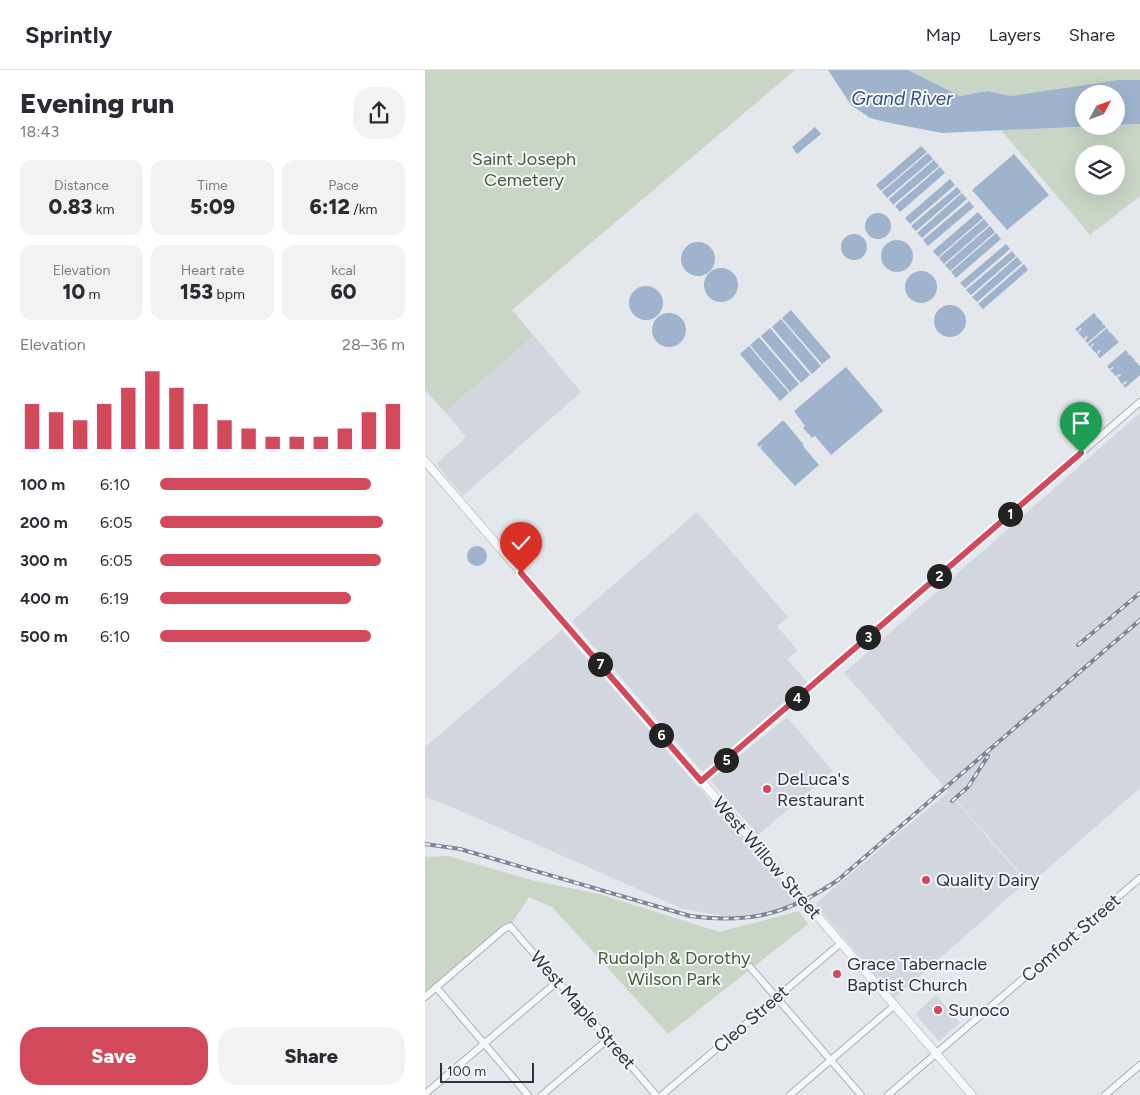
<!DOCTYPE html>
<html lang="en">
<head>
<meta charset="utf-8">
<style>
  body { margin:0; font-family:Figtree,sans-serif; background:#f2f2f3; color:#2b2b33; height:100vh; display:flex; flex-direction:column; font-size:19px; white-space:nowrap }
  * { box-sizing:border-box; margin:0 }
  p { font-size:16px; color:#7c7c81 }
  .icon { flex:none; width:28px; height:28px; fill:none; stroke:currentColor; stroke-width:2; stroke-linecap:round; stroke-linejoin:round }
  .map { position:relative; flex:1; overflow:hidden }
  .panel { display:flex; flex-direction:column; background:#fff; width:425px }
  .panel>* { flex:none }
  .needle { width:32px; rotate:49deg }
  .fabs { position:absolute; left:650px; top:15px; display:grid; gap:10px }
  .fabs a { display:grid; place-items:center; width:50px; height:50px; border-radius:50%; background:#fff; box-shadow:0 5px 20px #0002; font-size:25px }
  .scale { position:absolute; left:15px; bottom:12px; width:94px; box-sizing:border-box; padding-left:5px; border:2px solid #2b3445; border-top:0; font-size:14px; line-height:18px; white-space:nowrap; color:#2b3445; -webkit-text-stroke:4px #f4f6f9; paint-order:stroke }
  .pin { position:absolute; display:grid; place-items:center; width:42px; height:42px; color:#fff; margin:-51px -21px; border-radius:50% 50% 50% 0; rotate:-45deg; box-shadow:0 0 5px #0007 }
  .pin .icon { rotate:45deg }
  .km { position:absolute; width:25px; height:25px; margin:-12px; border-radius:50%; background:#222; color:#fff; font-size:14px; line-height:25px; text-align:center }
  .round { display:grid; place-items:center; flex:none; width:52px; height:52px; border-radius:20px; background:#f2f2f3 }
  .overview { display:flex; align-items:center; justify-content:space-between; height:85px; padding:0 20px }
  h1 { font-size:28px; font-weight:800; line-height:38px }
  .figures { display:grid; grid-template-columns:repeat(3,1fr); gap:8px; height:85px; padding:5px 20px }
  .figures div { display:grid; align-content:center; border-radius:12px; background:#f2f2f3; text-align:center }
  .figures b { font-size:21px; font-weight:800 }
  .figures small { font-size:14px; font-weight:400 }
  .figures p { font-size:14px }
  .chart { height:140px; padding:10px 20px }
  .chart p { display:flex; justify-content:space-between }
  .chart svg { width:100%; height:90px; margin-top:5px; stroke:#d1495b; stroke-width:6 }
  .primary-button { display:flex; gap:10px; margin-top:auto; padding:10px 20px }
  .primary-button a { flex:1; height:58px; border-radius:20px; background:#d1495b; color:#fff; font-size:20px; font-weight:800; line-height:58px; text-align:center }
  .primary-button a+a { background:#f2f2f3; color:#2b2b33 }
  ul { padding:0 20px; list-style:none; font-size:16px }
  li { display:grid; grid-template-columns:80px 60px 1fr; align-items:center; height:38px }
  li i { height:12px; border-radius:6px; background:#d1495b }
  header { display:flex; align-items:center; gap:30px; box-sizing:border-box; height:70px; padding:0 25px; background:#fff; border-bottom:1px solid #e1e1e2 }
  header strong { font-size:24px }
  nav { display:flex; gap:28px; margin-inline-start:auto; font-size:18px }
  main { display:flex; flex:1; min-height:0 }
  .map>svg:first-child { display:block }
  .built { fill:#d2d6de }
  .green { fill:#c9d6c5; fill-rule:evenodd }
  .water { fill:#9fb4cc }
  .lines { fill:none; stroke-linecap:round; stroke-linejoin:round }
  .minor-casing { stroke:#a9aeb7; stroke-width:8 }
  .tertiary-casing { stroke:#a9aeb7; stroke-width:9 }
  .minor { stroke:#f7f8fa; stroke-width:6 }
  .tertiary { stroke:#f7f8fa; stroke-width:8 }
  .rail-casing { stroke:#7d8696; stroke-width:4 }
  .rail { stroke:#f4f6f9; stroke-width:2; stroke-dasharray:5.5; stroke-linecap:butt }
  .route-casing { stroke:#fff; stroke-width:10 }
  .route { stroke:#d1495b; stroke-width:6 }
  .poi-dot { fill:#d1495b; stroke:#f4f6f9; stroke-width:2 }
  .labels { text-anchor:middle; stroke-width:4; stroke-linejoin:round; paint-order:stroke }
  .park-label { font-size:18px; fill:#3f6138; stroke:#f4f6f9 }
  .poi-label { font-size:18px; fill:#2b3445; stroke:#f4f6f9; text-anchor:start }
  .street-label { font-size:18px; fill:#2b3445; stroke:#f4f6f9 }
  .water-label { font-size:19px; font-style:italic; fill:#34527a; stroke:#f4f6f9 }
</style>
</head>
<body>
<header>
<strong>Sprintly</strong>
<nav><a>Map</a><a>Layers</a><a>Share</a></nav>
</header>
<main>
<section class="panel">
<div class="overview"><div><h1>Evening run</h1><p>18:43</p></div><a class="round"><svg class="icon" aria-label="share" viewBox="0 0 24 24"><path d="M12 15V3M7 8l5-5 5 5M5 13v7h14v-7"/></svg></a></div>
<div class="figures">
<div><p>Distance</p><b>0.83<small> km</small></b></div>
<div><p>Time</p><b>5:09</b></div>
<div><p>Pace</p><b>6:12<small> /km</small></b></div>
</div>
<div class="figures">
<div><p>Elevation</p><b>10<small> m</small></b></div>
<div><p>Heart rate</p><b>153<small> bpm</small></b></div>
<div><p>kcal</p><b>60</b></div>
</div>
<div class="chart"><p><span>Elevation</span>28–36 m</p>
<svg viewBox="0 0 160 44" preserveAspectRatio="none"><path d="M5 44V22M15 44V26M25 44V30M35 44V22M45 44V14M55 44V6M65 44V14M75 44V22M85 44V30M95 44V34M105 44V38M115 44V38M125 44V38M135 44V34M145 44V26M155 44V22"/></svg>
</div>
<ul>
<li><b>100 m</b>6:10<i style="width:86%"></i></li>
<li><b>200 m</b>6:05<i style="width:91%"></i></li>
<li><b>300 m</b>6:05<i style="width:90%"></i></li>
<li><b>400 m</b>6:19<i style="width:78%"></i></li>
<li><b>500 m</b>6:10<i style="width:86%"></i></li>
</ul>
<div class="primary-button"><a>Save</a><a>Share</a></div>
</section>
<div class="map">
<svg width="715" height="1025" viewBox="0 0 715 1025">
  <rect width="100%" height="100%" fill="#e4e7ec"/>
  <path class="built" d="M109 266 156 322 40 424 39 427 11 394 41 367 20 342Z
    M715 343V718L605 814 419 603Z
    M272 442 363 547 352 556 373 581 362 589 383 613 279 701 275 699 147 551Z
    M137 560 374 833 347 842 305 847 258 839 36 741 0 727V677Z
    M362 647 408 701 333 765 285 710Z
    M523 722 601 812 470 928 390 834Z
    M511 925 535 953 514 971 490 944Z"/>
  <path class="green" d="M0 0H370L87 240 109 266 20 342 0 320Z
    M483 0H715V16L586 26 563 21 535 26Z
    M715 54V126L665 165 576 60 691 56ZM659 84H691V116H659Z
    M23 786 110 811 174 824 294 862 374 841 383 854 243 964 127 837 104 827 85 856 0 928V787Z"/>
  <path class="water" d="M403 0H483L535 26 563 21 586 26 694 10H715V54L691 55V24H659V56H673L517 63 460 52 445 48 426 35Z
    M390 57 396 64 372 84 367 77Z
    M496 76 502 82 456 121 451 115Z
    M503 83 508 89 462 128 457 122Z
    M589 84 624 125 582 160 547 120Z
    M509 90 514 96 468 135 464 129Z
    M515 97 520 103 475 142 470 136Z
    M525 109 530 115 485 154 480 148Z
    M532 117 536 122 491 161 486 156Z
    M537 123 542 129 497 168 492 163Z
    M544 131 549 137 503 176 498 170Z
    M553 142 558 148 513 187 508 181Z
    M440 156a13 13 0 1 1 26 0a13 13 0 1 1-26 0Z
    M559 149 564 155 519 194 514 188Z
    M565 156 570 162 525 201 520 195Z
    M571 163 576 169 531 208 526 202Z
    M416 177a13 13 0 1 1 26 0a13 13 0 1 1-26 0Z
    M456 186a16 16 0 1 1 32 0a16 16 0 1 1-32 0Z
    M256 189a17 17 0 1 1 34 0a17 17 0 1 1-34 0Z
    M581 174 585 179 540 218 535 213Z
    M587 181 591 186 546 225 541 220Z
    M592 187 597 193 552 232 547 227Z
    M599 194 603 200 558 239 553 234Z
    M279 215a17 17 0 1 1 34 0a17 17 0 1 1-34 0Z
    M480 217a16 16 0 1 1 32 0a16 16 0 1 1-32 0Z
    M204 233a17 17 0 1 1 34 0a17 17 0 1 1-34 0Z
    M509 251a16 16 0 1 1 32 0a16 16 0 1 1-32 0Z
    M366 240 406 287 397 294 357 248Z
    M227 260a17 17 0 1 1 34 0a17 17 0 1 1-34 0Z
    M669 243 672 246 670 248 672 247 678 253 676 256 679 254 681 257 662 273 660 270 663 267 661 266 659 269 653 263 657 259 655 258 653 262 650 259Z
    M356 249 396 296 387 304 347 257Z
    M345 258 385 305 376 313 336 266Z
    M682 258 684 261 683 263 685 262 691 268 689 270 691 269 694 272 675 288 672 285 676 281 674 280 672 284 669 281 674 277 669 281 666 278 669 274 668 273 665 277 663 274Z
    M334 267 374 314 365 322 325 275Z
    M324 276 364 323 355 331 315 284Z
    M701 280 703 283 702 285 704 284 710 290 708 293 710 291 715 296V305L700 318 698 315 702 313 701 311 697 314 692 307 696 306 695 304 691 306 685 300 689 298 688 297 684 299 682 296Z
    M421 297 450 331 448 332 450 331 458 341 406 385 390 366 387 368 378 358 380 356 369 341Z
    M357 351H359L379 375 378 376 394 395 370 416 335 378 338 374 334 377 332 374Z
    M42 486a10 10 0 1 1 20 0a10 10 0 1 1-20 0Z"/>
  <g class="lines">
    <g class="minor-casing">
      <path id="minor" d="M276 711 715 332
        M325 897 436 1025
        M11 917 103 1025
        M0 927 79 859 85 856 231 1025
        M0 1024 133 911
        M117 1025 183 969
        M237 1025 416 873
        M365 1025 470 935
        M463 1025 715 808
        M680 1025 715 995"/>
    </g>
    <g class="tertiary-casing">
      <path id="tertiary" d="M0 391 547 1025"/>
    </g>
    <use href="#minor" class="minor"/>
    <use href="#tertiary" class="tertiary"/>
    <g class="rail-casing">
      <path id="rail" d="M653 575 715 523
        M527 731 543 717 563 686
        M0 774 35 779 265 846C325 854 363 844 413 810L715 550"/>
    </g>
    <use href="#rail" class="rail"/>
  </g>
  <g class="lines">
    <g class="route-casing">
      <path id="route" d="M96 503 276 711 656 383"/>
    </g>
    <use href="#route" class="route"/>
  </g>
  <g class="poi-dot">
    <circle cx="342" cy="719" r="5"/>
    <circle cx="501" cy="810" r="5"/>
    <circle cx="412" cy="904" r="5"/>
    <circle cx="513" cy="940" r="5"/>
  </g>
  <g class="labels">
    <g class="park-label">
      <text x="99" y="95">Saint Joseph<tspan x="99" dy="21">Cemetery</tspan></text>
      <text x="249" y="894">Rudolph &amp; Dorothy<tspan x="249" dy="21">Wilson Park</tspan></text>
    </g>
    <g class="poi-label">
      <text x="352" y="715">DeLuca's<tspan x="352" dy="21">Restaurant</tspan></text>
      <text x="511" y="816">Quality Dairy</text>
      <text x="422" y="900">Grace Tabernacle<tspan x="422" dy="21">Baptist Church</tspan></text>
      <text x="523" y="946">Sunoco</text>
    </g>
    <g class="street-label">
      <text transform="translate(342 788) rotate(49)" y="6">West Willow Street</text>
      <text transform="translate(646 868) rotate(-41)" y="6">Comfort Street</text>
      <text transform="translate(158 940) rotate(49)" y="6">West Maple Street</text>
      <text transform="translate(326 949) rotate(-41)" y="6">Cleo Street</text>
    </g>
    <g class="water-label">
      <text x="477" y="35">Grand River</text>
    </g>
  </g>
</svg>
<div class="fabs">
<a><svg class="needle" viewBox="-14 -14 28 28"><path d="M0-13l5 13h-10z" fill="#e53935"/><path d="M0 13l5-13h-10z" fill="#7c7c81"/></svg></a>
<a><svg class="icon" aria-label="layers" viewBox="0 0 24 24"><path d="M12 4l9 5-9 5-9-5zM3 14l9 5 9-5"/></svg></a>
</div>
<div class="scale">100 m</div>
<div class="pin" style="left:656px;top:383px;background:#1e9e55"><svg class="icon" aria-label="arrive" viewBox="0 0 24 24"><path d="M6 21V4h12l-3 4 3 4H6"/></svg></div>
<div class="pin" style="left:96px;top:503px;background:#d93025"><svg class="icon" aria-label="check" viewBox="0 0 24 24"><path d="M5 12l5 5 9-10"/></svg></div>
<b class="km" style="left:585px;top:444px">1</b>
<b class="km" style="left:514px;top:506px">2</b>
<b class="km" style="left:443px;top:567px">3</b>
<b class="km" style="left:372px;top:628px">4</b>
<b class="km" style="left:301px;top:690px">5</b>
<b class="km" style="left:236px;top:665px">6</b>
<b class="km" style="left:175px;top:594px">7</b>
</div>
</main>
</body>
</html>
